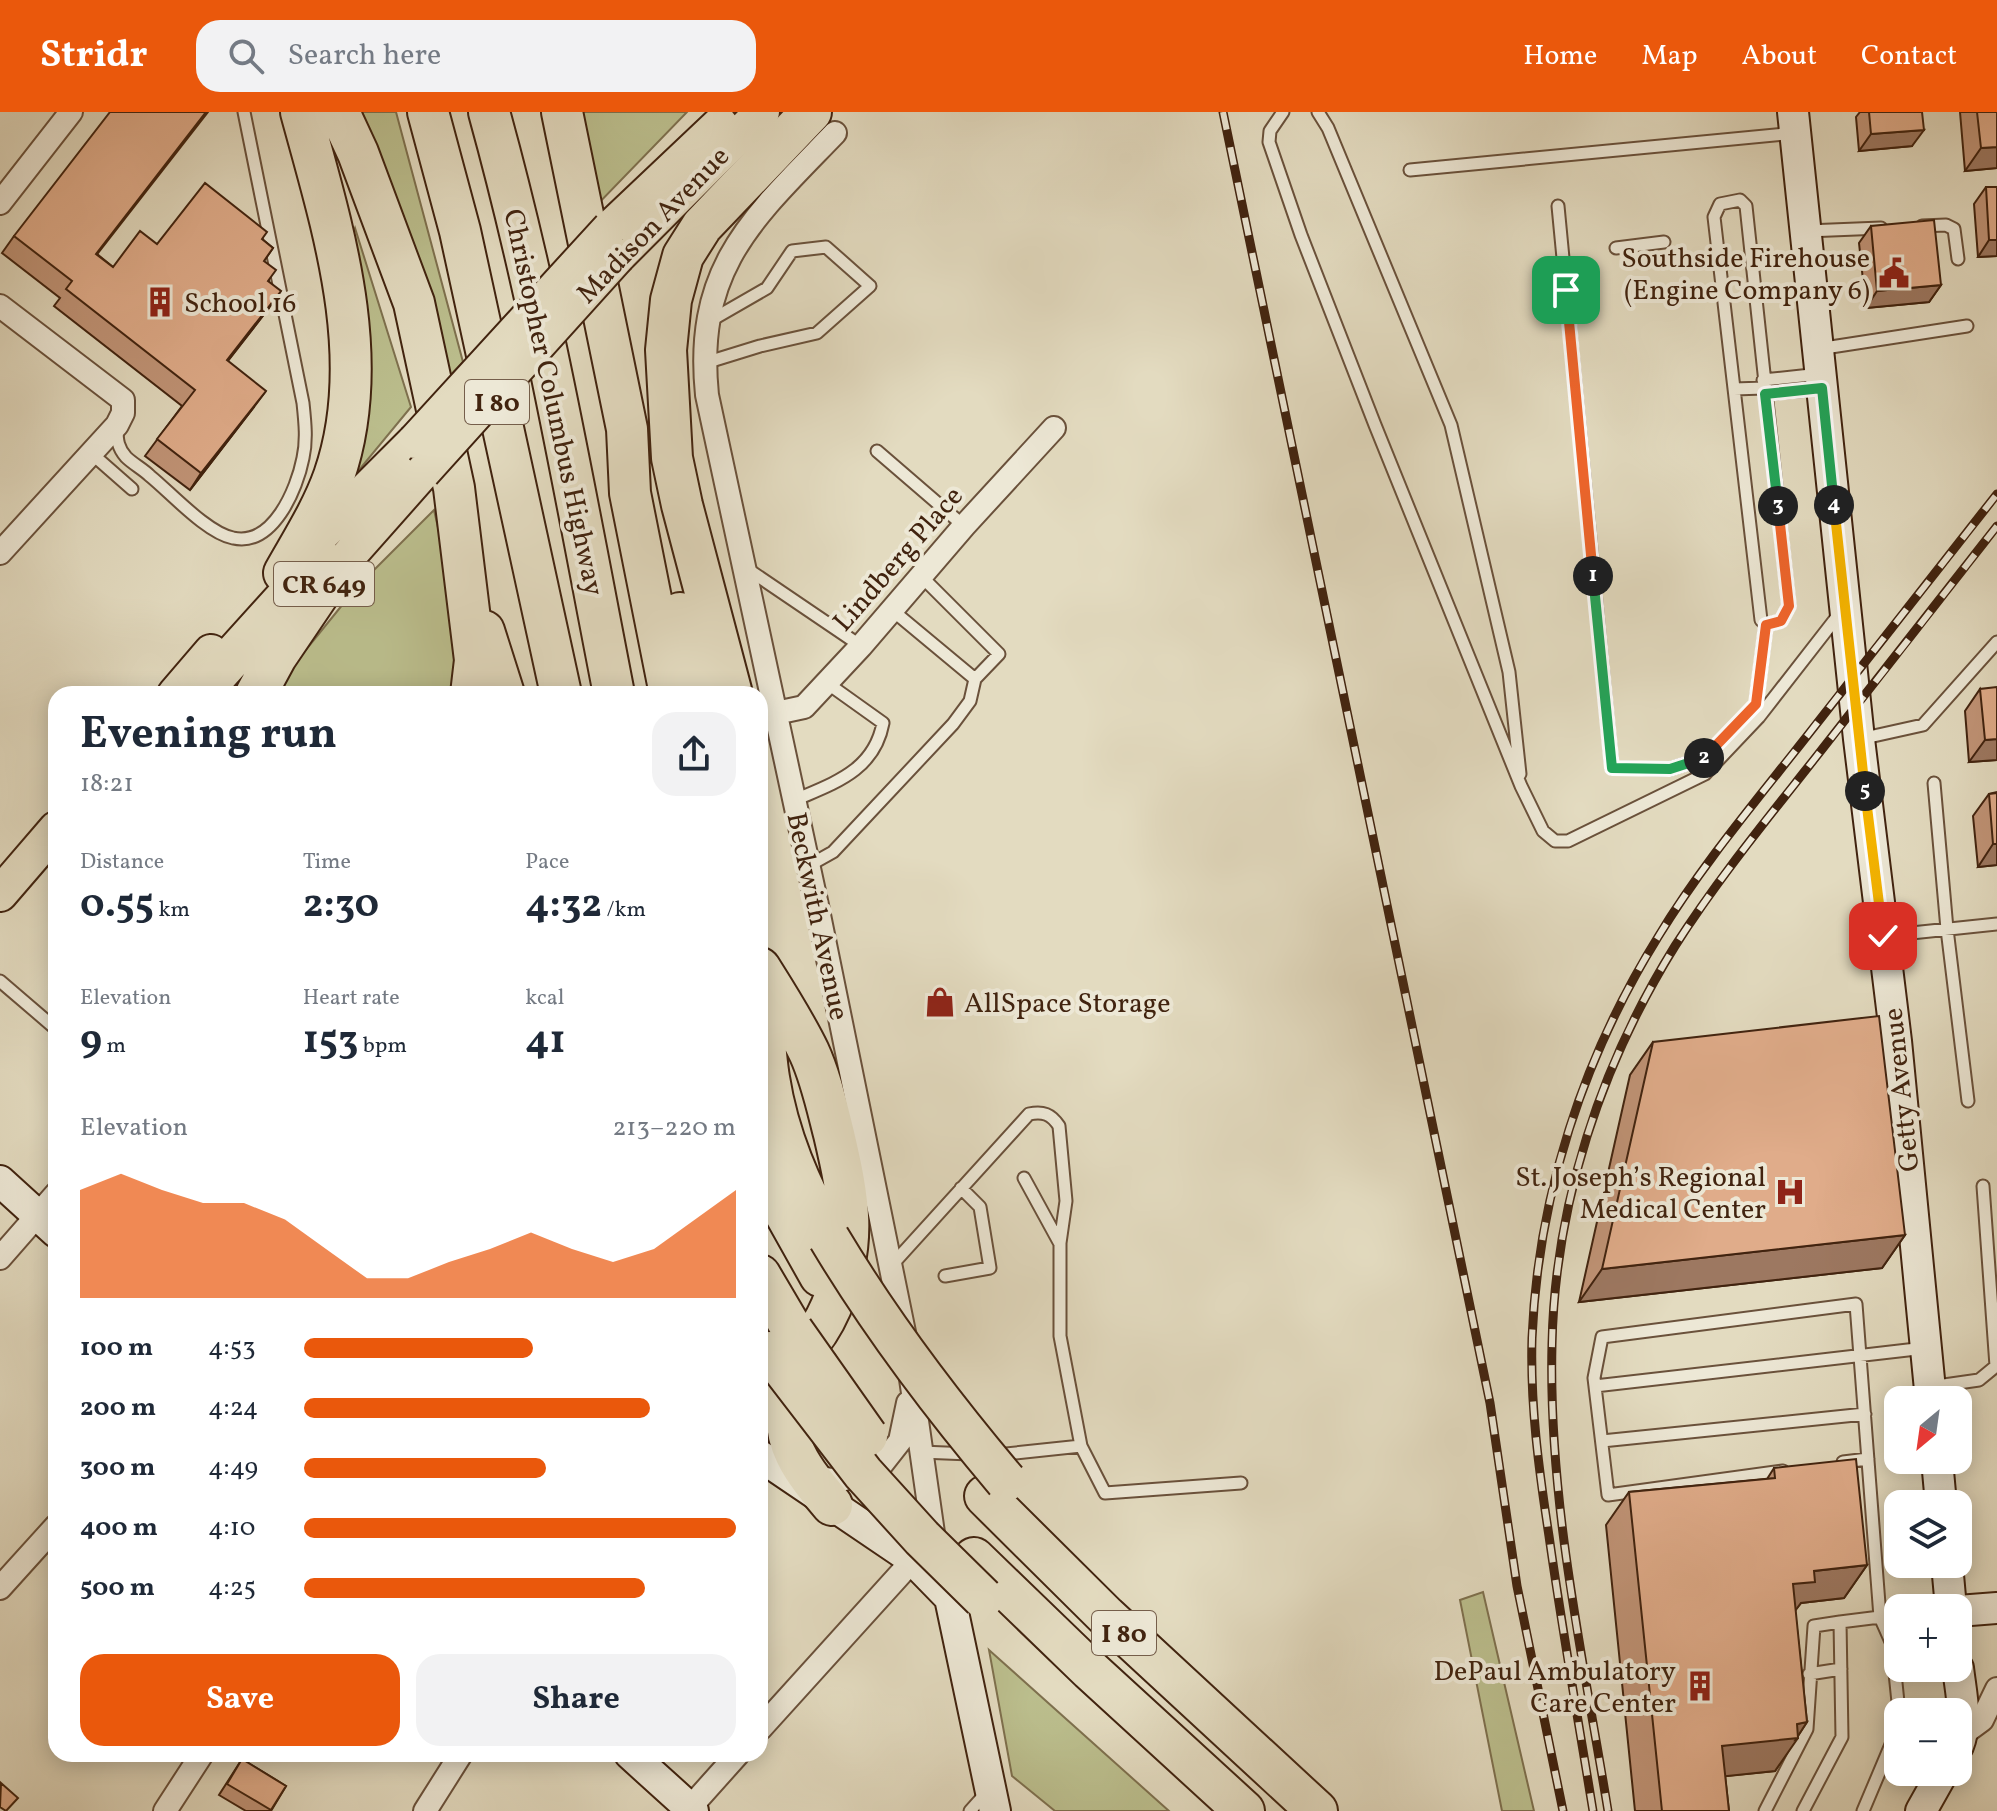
<!DOCTYPE html>
<html lang="en">
<head>
<meta charset="utf-8">
<style>
  body { margin:0; font-family:Vollkorn,serif; background:#f2f2f3; color:#1f2937; height:100vh; display:flex; flex-direction:column; font-size:30px; white-space:nowrap }
  * { box-sizing:border-box; margin:0 }
  p { font-size:26px; color:#747a83 }
  .icon { flex:none; width:44px; height:44px; fill:none; stroke:currentColor; stroke-width:2; stroke-linecap:round; stroke-linejoin:round }
  .map { position:relative; flex:1; overflow:hidden }
  .details { position:absolute; left:48px; top:574px; width:720px; height:1076px; display:flex; flex-direction:column; background:#fff; border-radius:24px; box-shadow:0 4px 20px #0003 }
  .details>* { flex:none }
  .needle { width:52px; rotate:209deg }
  .fabs { position:absolute; left:1884px; top:1274px; display:grid; gap:16px }
  .fabs a { display:grid; place-items:center; width:88px; height:88px; border-radius:16px; background:#fff; box-shadow:0 4px 20px #0003; font-size:40px }
  .pin { position:absolute; display:grid; place-items:center; width:68px; height:68px; color:#fff; margin:-34px; border-radius:16px; box-shadow:0 4px 12px #0006 }
  .km { position:absolute; width:40px; height:40px; margin:-20px; border-radius:50%; background:#222; color:#fff; font-size:22px; line-height:40px; text-align:center }
  .round { display:grid; place-items:center; flex:none; width:84px; height:84px; border-radius:24px; background:#f2f2f3 }
  .headline { display:flex; align-items:center; justify-content:space-between; height:136px; padding:0 32px }
  h1 { font-size:44px; font-weight:700; line-height:60px }
  .metrics { display:grid; grid-template-columns:repeat(3,1fr); gap:12px; height:136px; padding:8px 32px }
  .metrics div { display:grid; align-content:center }
  .metrics b { font-size:40px; font-weight:700 }
  .metrics small { font-size:22px; font-weight:400 }
  .metrics p { font-size:22px }
  .chart { height:224px; padding:16px 32px }
  .chart p { display:flex; justify-content:space-between }
  .chart svg { width:100%; height:144px; margin-top:8px; fill:#ea580c; opacity:.7 }
  .button { display:flex; gap:16px; margin-top:auto; padding:16px 32px }
  .button a { flex:1; height:92px; border-radius:24px; background:#ea580c; color:#fff; font-size:32px; font-weight:700; line-height:92px; text-align:center }
  .button a+a { background:#f2f2f3; color:#1f2937 }
  ul { padding:0 32px; list-style:none; font-size:26px }
  li { display:grid; grid-template-columns:128px 96px 1fr; align-items:center; height:60px }
  li i { height:20px; border-radius:10px; background:#ea580c }
  header { display:flex; align-items:center; gap:48px; box-sizing:border-box; height:112px; padding:0 40px; background:#ea580c; color:#fff }
  header strong { font-size:38px }
  nav { display:flex; gap:44px; margin-inline-start:auto; font-size:28px }
  .search { width:560px; height:72px; background:#f2f2f3; display:flex; align-items:center; gap:20px; box-sizing:border-box; padding:0 28px; border-radius:24px; color:#747a83; font-size:30px }
  .map>svg:first-child { display:block }
  .green { fill:#bbbe8d; stroke:#7e704e; stroke-width:2 }
  .lines { fill:none; stroke-linecap:round; stroke-linejoin:round }
  .lane-casing { stroke:#6a513b; stroke-width:15 }
  .street-casing { stroke:#6a513b; stroke-width:26 }
  .secondary-casing { stroke:#41230f; stroke-width:34 }
  .primary-casing { stroke:#41230f; stroke-width:38 }
  .highway-casing { stroke:#41230f; stroke-width:44 }
  .lane { stroke:#ede8d6; stroke-width:11 }
  .street { stroke:#ede8d6; stroke-width:22 }
  .secondary { stroke:#ede8d6; stroke-width:30 }
  .primary { stroke:#e3dbc0; stroke-width:34 }
  .highway { stroke:#e3dbc0; stroke-width:40 }
  .rail-casing { stroke:#41230f; stroke-width:9 }
  .rail { stroke:#ede8d6; stroke-width:6; stroke-dasharray:18; stroke-linecap:butt }
  .primary-bridge-casing { stroke:#41230f; stroke-width:38; stroke-linecap:butt }
  .highway-bridge-casing { stroke:#41230f; stroke-width:44; stroke-linecap:butt }
  .primary-bridge { stroke:#e3dbc0; stroke-width:34 }
  .highway-bridge { stroke:#e3dbc0; stroke-width:40 }
  .wall { fill:#c19477; stroke:#41230f; stroke-width:2 }
  .shaded-wall { fill:#9d7861; stroke:#41230f; stroke-width:2 }
  .building { fill:#e0ac8a; stroke:#41230f; stroke-width:2 }
  .split-1-casing { stroke:#fff; stroke-width:16 }
  .split-2-casing { stroke:#fff; stroke-width:16 }
  .split-3-casing { stroke:#fff; stroke-width:16 }
  .split-4-casing { stroke:#fff; stroke-width:16 }
  .split-5-casing { stroke:#fff; stroke-width:16 }
  .split-6-casing { stroke:#fff; stroke-width:16 }
  .split-1 { stroke:#f0652b; stroke-width:10 }
  .split-2 { stroke:#22a559; stroke-width:10 }
  .split-3 { stroke:#f0652b; stroke-width:10 }
  .split-4 { stroke:#22a559; stroke-width:10 }
  .split-5 { stroke:#f5b400; stroke-width:10 }
  .split-6 { stroke:#f5b400; stroke-width:10 }
  .labels { text-anchor:middle; stroke-width:8; stroke-linejoin:round; paint-order:stroke }
  .shield { fill:#ede8d6; stroke:#755e4b; stroke-width:2 }
  .shield-label { font-size:26px; font-weight:bold; fill:#41230f }
  .street-label { font-size:28px; fill:#41230f; stroke:#ede8d6 }
  .poi-label { font-size:28px; fill:#41230f; stroke:#ede8d6; text-anchor:end }
</style>
</head>
<body>
<header>
<strong>Stridr</strong>
<div class="search"><svg class="icon" aria-label="search" viewBox="0 0 24 24"><circle cx="10" cy="10" r="6"/><path d="M15 15l6 6"/></svg>Search here</div>
<nav><a>Home</a><a>Map</a><a>About</a><a>Contact</a></nav>
</header>
<div class="map">
<svg width="1997" height="1699" viewBox="0 0 1997 1699">
  <rect width="100%" height="100%" fill="#e3dbc0"/>
  <filter id="stains"><feTurbulence type="fractalNoise" baseFrequency=".0025" numOctaves="4"/><feColorMatrix values="0 0 0 0 .2 0 0 0 0 .09 0 0 0 0 .02 0 0 0 .5 -.17"/></filter>
  <radialGradient id="worn" r=".72"><stop offset=".6" stop-color="#630" stop-opacity="0"/><stop offset="1" stop-color="#630" stop-opacity=".3"/></radialGradient>
  <path class="green" d="M348 0H396L463 250 442 272Z
    M576 0H687L595 95Z
    M355 116 411 295 350 369V129Z
    M434 398 459 508 458 582H270L356 476Z
    M1483 1480 1534 1699H1502L1460 1488Z
    M989 1538 1169 1699H1055L1012 1664Z"/>
  <g class="lines">
    <g class="lane-casing">
      <path id="lane" d="M1283 0 1270 19 1269 30 1301 123 1375 313 1521 674 1543 719 1555 729H1568L1705 662 1759 605 1840 501
        M1318 0 1328 16 1451 313 1509 560 1520 662
        M1410 58 1795 21
        M1740 88 1746 94 1789 494 1781 509 1766 513 1761 508 1714 105 1720 92Z
        M1558 94 1612 656 1670 657 1707 645 1756 592 1766 513
        M1922 114 1946 113 1954 117 1958 147
        M1807 119 1881 116
        M1616 136 1664 130
        M1818 237 1967 214
        M705 251 760 234 817 221 870 174 826 135 792 139 767 176 708 210
        M1763 268 1820 262
        M1734 277 1764 276
        M1765 282 1820 277
        M117 317C117 328 118 336 126 345 133 352 143 357 150 364 171 381 207 421 233 426 273 435 297 377 303 346 307 328 305 310 303 291L244 0
        M877 339 964 414
        M91 341 132 377
        M746 456 861 534
        M892 498 975 567 999 542 921 464
        M1860 627 1923 613 1997 530
        M1934 671 1947 817 1968 989
        M795 688C834 671 874 659 883 611L827 571
        M808 754 833 740 953 612 970 589 975 567
        M1883 824 1997 812
        M0 869 56 917
        M1024 1066 1059 1130
        M891 1154 1029 1002C1043 999 1051 1002 1059 1014L1066 1089 1060 1131V1224L1081 1334 996 1343
        M945 1164 990 1156 980 1095 961 1076
        M1595 1274 1925 1236
        M1930 1275 1979 1268 1996 1254 1983 1074
        M1602 1329 1865 1302
        M1081 1334 1105 1381 1241 1371
        M921 1340 970 1342
        M1843 1350 1868 1347
        M1783 1359 1608 1383 1594 1266 1602 1225 1856 1192 1880 1505 1898 1504
        M1840 1510 1880 1505 1892 1532 1899 1600
        M1809 1562 1841 1557
        M970 1699 987 1680
        M1765 1699 1807 1617 1814 1514 1840 1510 1842 1625 1803 1699
        M1863 1699 1898 1616"/>
    </g>
    <g class="street-casing">
      <path id="street" d="M835 21C753 106 694 155 707 283L818 798 905 1225 935 1435
        M0 91 71 0
        M0 194 123 288V301L117 313 0 441
        M776 601 804 595 861 534 964 414 1054 316
        M0 1146 56 1082
        M809 1364 838 1369 878 1357 900 1329 908 1291
        M0 1476 56 1414
        M760 1617 923 1437
        M1963 1622 1982 1608 1997 1577
        M165 1699 202 1642
        M425 1699 461 1642
        M687 1699 738 1642"/>
    </g>
    <g class="secondary-casing">
      <path id="secondary" d="M1793 0 1859 627 1896 929 1931 1288
        M0 1069 56 1120
        M760 1344 912 1447 950 1486 995 1699
        M1937 1348 1941 1392
        M1947 1452 1951 1496
        M1958 1499 1997 1496
        M1958 1556C1961 1582 1968 1609 1958 1634
        M630 1642 693 1699
        M1921 1699 1943 1660"/>
    </g>
    <g class="primary-casing">
      <path id="primary" d="M610 116 720 12
        M618 144 762 0
        M304 440 415 329
        M307 491 423 360
        M175 582 211 540
        M0 782 56 717"/>
    </g>
    <g class="highway-casing">
      <path id="highway" d="M339 0 358 41 414 191 454 376 475 548 471 582
        M428 0 460 119 561 582
        M489 0C542 191 576 387 614 582
        M562 0 627 317 630 381 670 582
        M284 461C302 429 322 398 334 364 375 246 332 114 301 0
        M680 501 700 582
        M484 519 504 582
        M199 582 321 447
        M256 582 276 545 322 477
        M732 582 682 393 672 346 666 238 671 188 683 144 702 114 811 0
        M760 856C777 883 795 911 809 940 821 966 827 995 834 1022 849 1086 858 1132 831 1195 817 1227 794 1254 760 1266
        M760 874C764 904 764 935 769 966 778 1024 801 1076 829 1126
        M760 1057 820 1164
        M760 1163 793 1219
        M791 1281C776 1327 804 1360 832 1393
        M760 1296C782 1292 804 1273 818 1255
        M985 1384 1106 1504 1317 1699
        M974 1446 1090 1558 1244 1699"/>
    </g>
    <use href="#lane" class="lane"/>
    <use href="#street" class="street"/>
    <use href="#secondary" class="secondary"/>
    <use href="#primary" class="primary"/>
    <use href="#highway" class="highway"/>
    <g class="rail-casing">
      <path id="rail" d="M1223 0 1490 1291 1517 1474 1563 1699
        M1593 1699C1578 1607 1562 1516 1549 1424 1539 1359 1530 1292 1532 1226 1538 1083 1583 946 1658 825 1701 754 1756 689 1807 624 1870 543 1934 463 1997 382
        M1608 1699C1583 1545 1548 1388 1552 1232 1555 1091 1601 953 1675 834 1717 768 1768 706 1816 645 1877 568 1937 491 1997 414"/>
    </g>
    <use href="#rail" class="rail"/>
    <g class="primary-bridge-casing">
      <path id="primary-bridge" d="M415 329 610 116
        M423 360 618 144"/>
    </g>
    <g class="highway-bridge-casing">
      <path id="highway-bridge" d="M829 1126C881 1213 941 1292 1006 1369
        M793 1219 867 1324
        M770 1240 863 1361 922 1426 983 1486"/>
    </g>
    <use href="#primary-bridge" class="primary-bridge"/>
    <use href="#highway-bridge" class="highway-bridge"/>
  </g>
  <path class="wall" d="M1860 0H1922L1912 34 1859 39 1856 5Z
    M1960 0H1997V56L1965 59Z
    M1986 75H1997V144L1978 145 1974 92Z
    M1871 114 1941 173 1929 190 1866 196 1859 131Z
    M14 124 97 142 113 155 157 132 262 127 273 136 264 149 269 169V196L228 249 254 295 190 378 145 344 182 294 54 194 60 186 2 141Z
    M1980 577 1997 648 1969 650 1965 599Z
    M1997 680V753L1978 755 1973 704 1989 682Z
    M1653 930 1905 1123 1882 1156 1579 1190 1630 963Z
    M1774 1356 1867 1453 1844 1486 1801 1491 1795 1498 1807 1610 1775 1659 1725 1664 1729 1699H1635L1606 1413 1629 1380 1767 1367Z
    M242 1647 286 1674 271 1699H246L219 1683Z"/>
  <path class="shaded-wall" d="M206 0H208L84 159 96 142Z
    M1924 18 1912 34 1859 39 1871 22Z
    M1997 35V56L1965 59 1981 36Z
    M1989 128H1997V144L1978 145Z
    M1941 173 1929 190 1866 196 1877 179Z
    M281 179 269 196 215 265 227 248Z
    M266 279 254 295 190 378 201 361Z
    M1997 627V648L1969 650 1985 628Z
    M1993 732H1997V753L1978 755Z
    M1905 1123 1882 1156 1579 1190 1602 1157Z
    M1867 1453 1844 1486 1801 1491 1792 1503 1793 1472 1814 1459Z
    M1807 1610 1796 1627 1798 1626 1775 1659 1699 1667 1722 1634 1797 1612Z"/>
  <path class="building" d="M110 0H206L96 142 113 155 140 119 157 132 205 71 267 120 262 127 273 136 264 149 276 158 268 169 281 179 227 248 266 279 201 361 157 327 195 278 66 177 72 169 14 124Z
    M1869 0H1922L1924 18 1871 22Z
    M1977 0H1997V35L1981 36Z
    M1986 75H1997V128H1989Z
    M1934 108 1941 173 1877 179 1871 114Z
    M1997 575V627L1985 628 1980 577Z
    M1997 681V732H1993L1989 682Z
    M1879 904 1905 1123 1602 1157 1653 930Z
    M1856 1347 1867 1453 1814 1459 1815 1470 1793 1472 1807 1610 1797 1612 1798 1626 1722 1634 1729 1699H1662L1629 1380 1775 1366 1774 1356Z
    M242 1647 286 1674 271 1698 227 1672Z
    M1 1671 18 1686 6 1699 0 1695Z"/>
  <g class="lines">
    <g class="split-1-casing">
      <path id="split-1" d="M1566 178 1593 464"/>
    </g>
    <g class="split-2-casing">
      <path id="split-2" d="M1593 464 1612 656 1670 657 1704 646"/>
    </g>
    <g class="split-3-casing">
      <path id="split-3" d="M1704 646 1756 592 1766 513 1781 509 1789 494 1778 394"/>
    </g>
    <g class="split-4-casing">
      <path id="split-4" d="M1778 394 1765 282 1822 276 1834 393"/>
    </g>
    <g class="split-5-casing">
      <path id="split-5" d="M1834 393 1865 679"/>
    </g>
    <g class="split-6-casing">
      <path id="split-6" d="M1865 679 1883 824"/>
    </g>
    <use href="#split-1" class="split-1"/>
    <use href="#split-2" class="split-2"/>
    <use href="#split-3" class="split-3"/>
    <use href="#split-4" class="split-4"/>
    <use href="#split-5" class="split-5"/>
    <use href="#split-6" class="split-6"/>
  </g>
  <defs>
    <g id="civic-bare" transform="scale(2.4)"><path d="M-.6-6.5H3V-4.5H.6V-3L4-1V1h2V6H-6V1h2V-1L-.6-3ZM-1.2 2.5V6h2.4V2.5Z" fill="#8f2418" stroke="#ede8d6" stroke-width="2.5" paint-order="stroke"/></g>
    <g id="building-bare" transform="scale(2.4)"><path d="M-4-6H4V6H1V3H-1V6H-4ZM-2.5-4.3h1.7v1.8h-1.7ZM.8-4.3h1.7v1.8H.8ZM-2.5-1h1.7V.8h-1.7ZM.8-1h1.7V.8H.8Z" fill="#8f2418" stroke="#ede8d6" stroke-width="2.5" paint-order="stroke"/></g>
    <g id="shop-bare" transform="scale(2.4)"><path d="M-5-2.5h2.3a2.7 3.5 0 0 1 5.4 0H5L5.5 6h-11ZM-1.5-2.5h3a1.5 2.3 0 0 0-3 0Z" fill="#8f2418" stroke="#ede8d6" stroke-width="2.5" paint-order="stroke"/></g>
    <g id="hospital-bare" transform="scale(2.4)"><path d="M-5-5h3v3.5h4V-5h3V5h-3V1.5h-4V5h-3Z" fill="#8f2418" stroke="#ede8d6" stroke-width="2.5" paint-order="stroke"/></g>
  </defs>
  <g fill-rule="evenodd">
    <use href="#civic-bare" x="1894" y="161"/>
    <use href="#building-bare" x="160" y="190"/>
    <use href="#shop-bare" x="940" y="890"/>
    <use href="#hospital-bare" x="1790" y="1080"/>
    <use href="#building-bare" x="1700" y="1574"/>
  </g>
  <g class="labels">
    <g class="shield">
      <rect x="465" y="268" width="64" height="44" rx="6"/>
      <rect x="274" y="450" width="100" height="44" rx="6"/>
      <rect x="1092" y="1499" width="64" height="44" rx="6"/>
    </g>
    <g class="shield-label">
      <text x="497" y="299">I 80</text>
      <text x="324" y="481">CR 649</text>
      <text x="1124" y="1530">I 80</text>
    </g>
    <g class="street-label">
      <text transform="translate(652 112) rotate(-46)" y="10">Madison Avenue</text>
      <text transform="translate(555 290) rotate(78)" y="10">Christopher Columbus Highway</text>
      <text transform="translate(897 446) rotate(-49)" y="10">Lindberg Place</text>
      <text transform="translate(819 804) rotate(78)" y="10">Beckwith Avenue</text>
      <text transform="translate(1900 978) rotate(-96)" y="10">Getty Avenue</text>
    </g>
    <g class="poi-label">
      <text x="1870" y="155">Southside Firehouse<tspan x="1870" dy="32">(Engine Company 6)</tspan></text>
      <text x="184" y="200" text-anchor="start">School 16</text>
      <text x="964" y="900" text-anchor="start">AllSpace Storage</text>
      <text x="1766" y="1074">St. Joseph’s Regional<tspan x="1766" dy="32">Medical Center</tspan></text>
      <text x="1676" y="1568">DePaul Ambulatory<tspan x="1676" dy="32">Care Center</tspan></text>
    </g>
  </g>
  <rect width="100%" height="100%" filter="url(#stains)"/>
  <rect width="100%" height="100%" fill="url(#worn)"/>
</svg>
<div class="fabs">
<a><svg class="needle" viewBox="-14 -14 28 28"><path d="M0-13l5 13h-10z" fill="#e53935"/><path d="M0 13l5-13h-10z" fill="#747a83"/></svg></a>
<a><svg class="icon" aria-label="layers" viewBox="0 0 24 24"><path d="M12 4l9 5-9 5-9-5zM3 14l9 5 9-5"/></svg></a>
<a>+</a>
<a>−</a>
</div>
<div class="pin" style="left:1566px;top:178px;background:#1e9e55"><svg class="icon" aria-label="arrive" viewBox="0 0 24 24"><path d="M6 21V4h12l-3 4 3 4H6"/></svg></div>
<div class="pin" style="left:1883px;top:824px;background:#d93025"><svg class="icon" aria-label="check" viewBox="0 0 24 24"><path d="M5 12l5 5 9-10"/></svg></div>
<b class="km" style="left:1593px;top:464px">1</b>
<b class="km" style="left:1704px;top:646px">2</b>
<b class="km" style="left:1778px;top:394px">3</b>
<b class="km" style="left:1834px;top:393px">4</b>
<b class="km" style="left:1865px;top:679px">5</b>
<section class="details">
<div class="headline"><div><h1>Evening run</h1><p>18:21</p></div><a class="round"><svg class="icon" aria-label="share" viewBox="0 0 24 24"><path d="M12 15V3M7 8l5-5 5 5M5 13v7h14v-7"/></svg></a></div>
<div class="metrics">
<div><p>Distance</p><b>0.55<small> km</small></b></div>
<div><p>Time</p><b>2:30</b></div>
<div><p>Pace</p><b>4:32<small> /km</small></b></div>
</div>
<div class="metrics">
<div><p>Elevation</p><b>9<small> m</small></b></div>
<div><p>Heart rate</p><b>153<small> bpm</small></b></div>
<div><p>kcal</p><b>41</b></div>
</div>
<div class="chart"><p><span>Elevation</span>213–220 m</p>
<svg viewBox="0 0 160 44" preserveAspectRatio="none"><path d="M0 44V11L10 6L20 11L30 15L40 15L50 20L60 29L70 38L80 38L90 33L100 29L110 24L120 29L130 33L140 29L150 20L160 11V44z"/></svg>
</div>
<ul>
<li><b>100 m</b>4:53<i style="width:53%"></i></li>
<li><b>200 m</b>4:24<i style="width:80%"></i></li>
<li><b>300 m</b>4:49<i style="width:56%"></i></li>
<li><b>400 m</b>4:10<i style="width:100%"></i></li>
<li><b>500 m</b>4:25<i style="width:79%"></i></li>
</ul>
<div class="button"><a>Save</a><a>Share</a></div>
</section>
</div>
</body>
</html>
